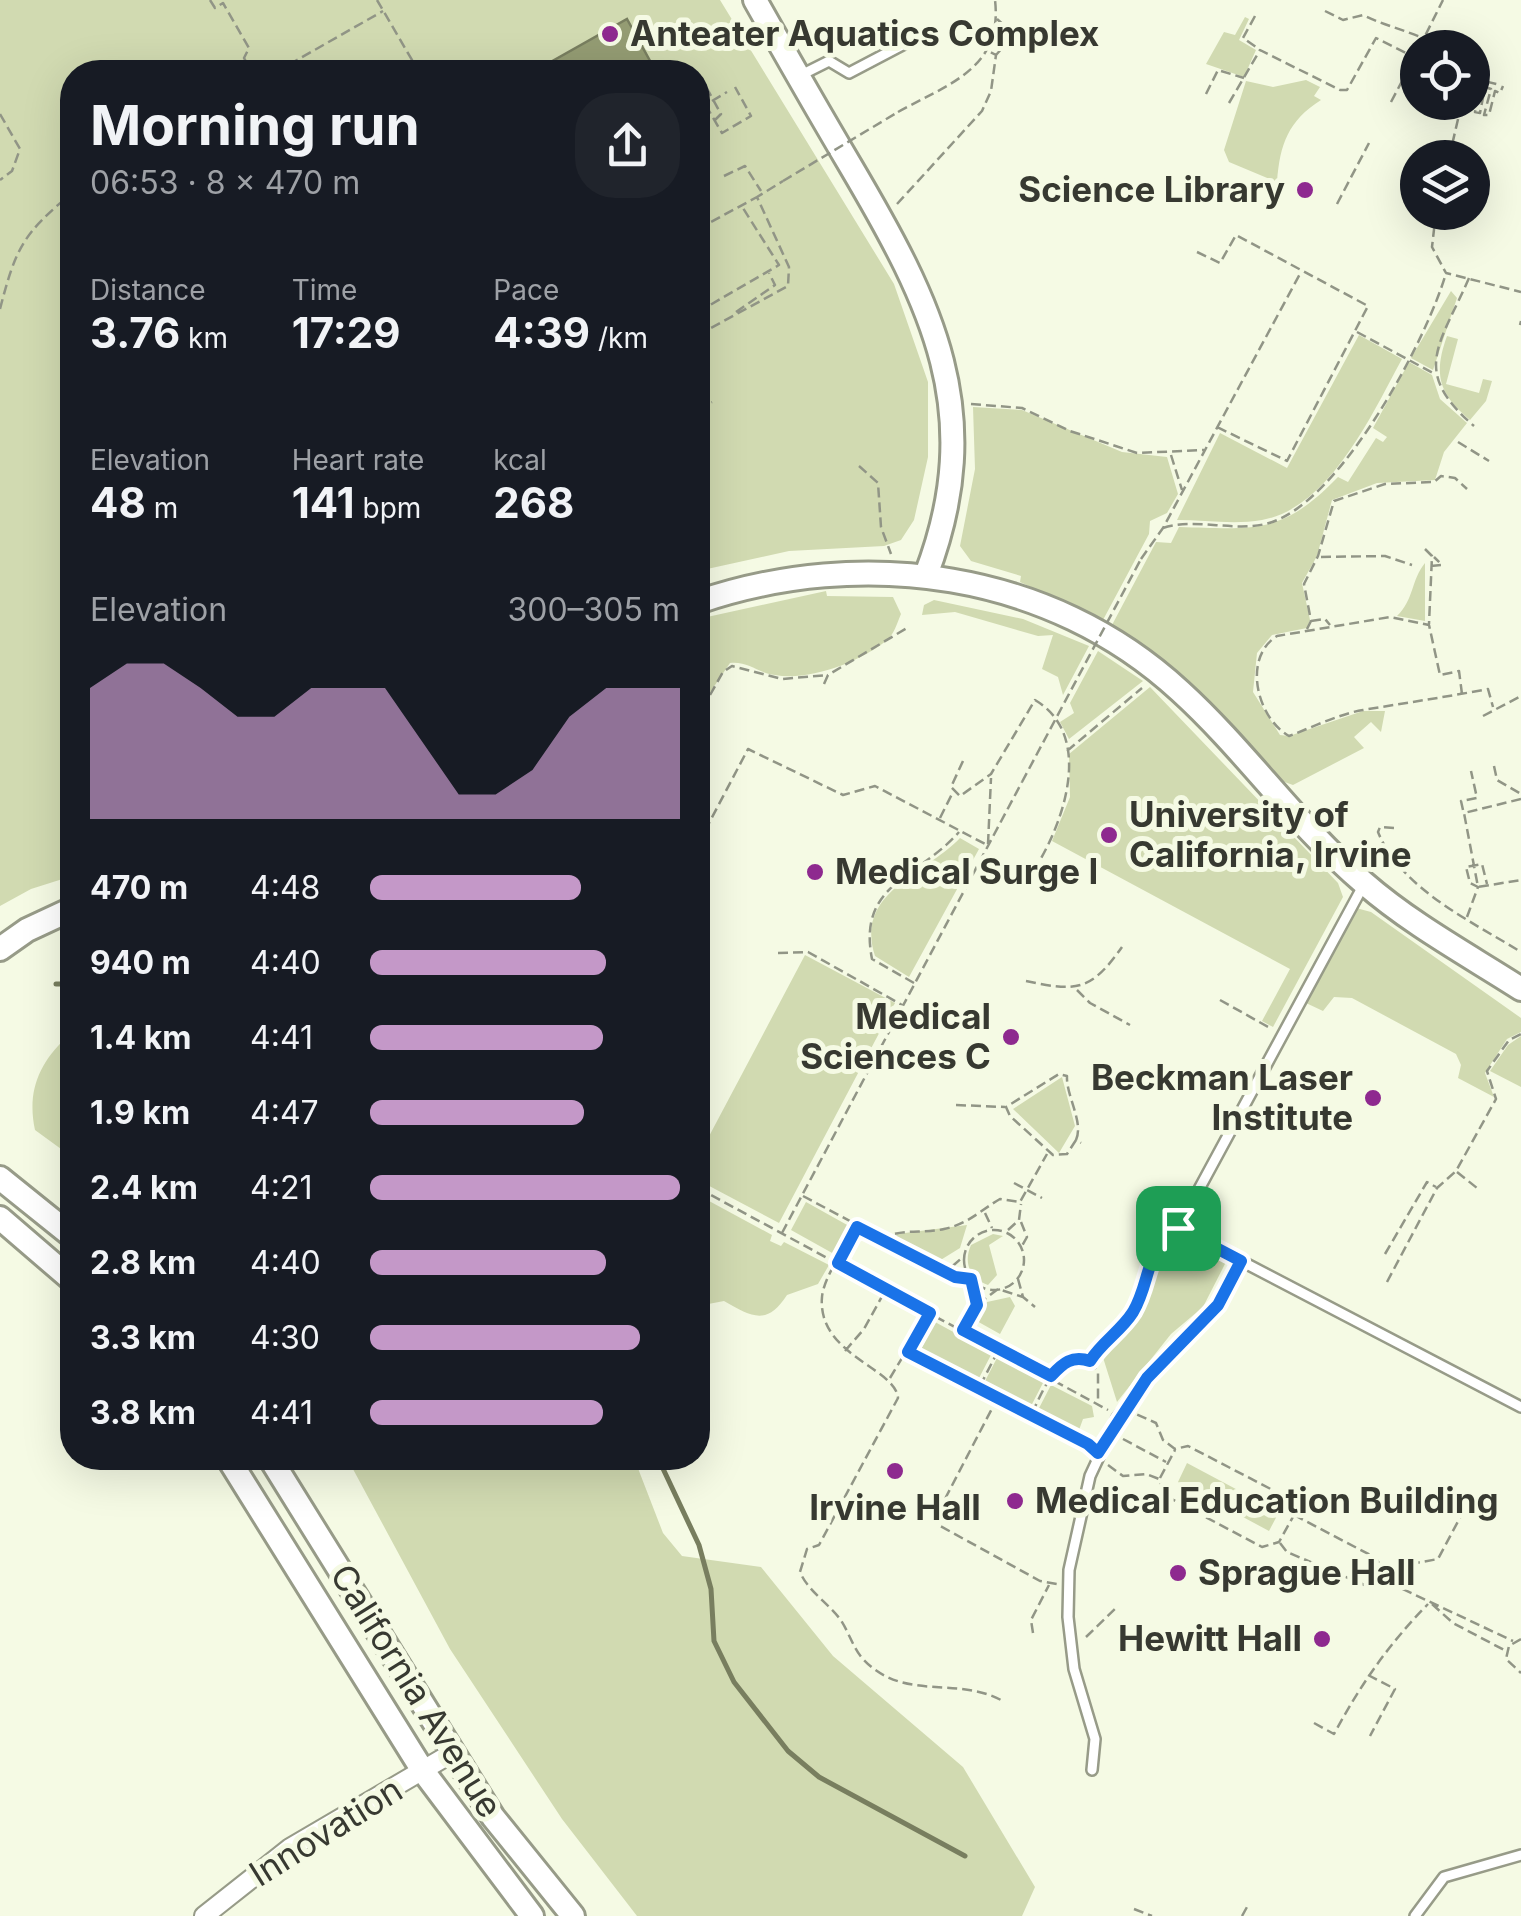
<!DOCTYPE html>
<html lang="en">
<head>
<meta charset="utf-8">
<style>
  body { margin:0; font-family:Inter,sans-serif; background:#20242c; color:#f1f3f6; height:100vh; display:flex; flex-direction:column; font-size:38px; white-space:nowrap }
  * { box-sizing:border-box; margin:0 }
  p { font-size:32px; color:#9ea1a6 }
  .icon { flex:none; width:55px; height:55px; fill:none; stroke:currentColor; stroke-width:2; stroke-linecap:round; stroke-linejoin:round }
  .map { position:relative; flex:1; overflow:hidden }
  .panel { position:absolute; left:60px; top:60px; width:650px; height:1410px; display:flex; flex-direction:column; background:#171b24; border-radius:40px; box-shadow:0 10px 40px #0002 }
  .panel>* { flex:none }
  .fabs { position:absolute; left:1400px; top:30px; display:grid; gap:20px }
  .fabs a { display:grid; place-items:center; width:90px; height:90px; border-radius:50%; background:#171b24; box-shadow:0 10px 40px #0002; font-size:50px }
  .pin { position:absolute; display:grid; place-items:center; width:85px; height:85px; color:#fff; margin:-42px; border-radius:20px; box-shadow:0 5px 15px #0006 }
  .round { display:grid; place-items:center; flex:none; width:105px; height:105px; border-radius:40px; background:#20242c }
  .overview { display:flex; align-items:center; justify-content:space-between; height:170px; padding:0 30px }
  h1 { font-size:55px; font-weight:700; line-height:75px }
  .figures { display:grid; grid-template-columns:repeat(3,1fr); gap:15px; height:170px; padding:10px 30px }
  .figures div { display:grid; align-content:center }
  .figures b { font-size:42px; font-weight:700 }
  .figures small { font-size:28px; font-weight:400 }
  .figures p { font-size:28px }
  .chart { height:280px; padding:20px 30px }
  .chart p { display:flex; justify-content:space-between }
  .chart svg { width:100%; height:180px; margin-top:10px; fill:#c498c8; opacity:.7 }
  ul { padding:0 30px; list-style:none; font-size:32px }
  li { display:grid; grid-template-columns:160px 120px 1fr; align-items:center; height:75px }
  li i { height:25px; border-radius:12px; background:#c498c8 }
  .map>svg:first-child { display:block }
  .green { fill:#d1dab1 }
  .water { fill:#949c73; stroke:#787e5f; stroke-width:2.5 }
  .lines { fill:none; stroke-linecap:round; stroke-linejoin:round }
  .stream { stroke:#787e5f; stroke-width:5 }
  .service-casing { stroke:#979b88; stroke-width:14 }
  .minor-casing { stroke:#979b88; stroke-width:22 }
  .tertiary-casing { stroke:#979b88; stroke-width:28 }
  .path { stroke:#919586; stroke-width:2.5; stroke-dasharray:10 5; stroke-linecap:butt }
  .service { stroke:#fff; stroke-width:9 }
  .minor { stroke:#fff; stroke-width:18 }
  .tertiary { stroke:#fff; stroke-width:22 }
  .path-bridge { stroke:#919586; stroke-width:2.5; stroke-dasharray:10 5; stroke-linecap:butt }
  .route-casing { stroke:#fff; stroke-width:20 }
  .route { stroke:#1a73e8; stroke-width:12 }
  .poi-dot { fill:#8e298f; stroke:#f5fae4; stroke-width:4 }
  .labels { text-anchor:middle; stroke-width:10; stroke-linejoin:round; paint-order:stroke }
  .poi-label { font-size:35px; font-weight:bold; fill:#373931; stroke:#f5fae4; text-anchor:start }
  .street-label { font-size:35px; fill:#373931; stroke:#f5fae4 }
</style>
</head>
<body>
<div class="map">
<svg width="1521" height="1916" viewBox="0 0 1521 1916">
  <rect width="100%" height="100%" fill="#f5fae4"/>
  <path class="green" d="M0 0H720L894 284 928 382V457L914 520 901 540 884 546 789 551 698 571V72H72V876L31 889 0 906Z
    M1245 17 1249 19 1239 40 1256 50 1244 77 1206 64 1224 32 1235 35Z
    M1306 80 1320 87 1314 96 1321 100C1288 121 1280 144 1277 182L1229 162 1224 150 1246 81 1273 87Z
    M1451 291 1457 298 1433 370 1411 358Z
    M1359 335 1402 359C1373 412 1330 508 1262 520 1235 525 1204 520 1177 520L1220 433 1287 468Z
    M1447 336 1458 339 1446 384 1479 393 1483 379 1492 381 1486 401 1470 420C1439 394 1433 375 1447 336Z
    M1409 362 1432 375 1440 399 1467 423 1444 452 1435 480 1377 483 1332 500 1317 556 1302 583 1310 620 1307 628 1272 635 1257 653 1253 692 1280 735 1289 736 1363 711H1385L1381 732 1371 722 1354 737 1364 748 1293 785 1276 779 1201 694 1159 656 1112 625 1156 542 1171 543 1179 527C1255 529 1282 535 1338 477L1348 482 1376 438 1383 442 1387 437 1373 428Z
    M973 407 1022 410 1122 452 1167 457 1178 494 1167 513 1150 521 1149 534 1103 620 1020 582 1021 576 971 561 960 546 975 469Z
    M1425 563V621L1397 616C1414 600 1411 580 1425 563Z
    M826 591 827 596 893 597 901 614C897 623 894 635 886 641 858 663 809 681 775 675 758 673 748 661 730 663L698 710V619Z
    M934 600 1023 619 1089 646 1063 695 1058 677 1042 669 1053 635 1038 636 955 612 922 615 924 605Z
    M1098 651 1143 681 1069 739 1060 722 1074 713 1070 703Z
    M1150 687 1338 883 1343 897 1273 1027 1262 1021 1290 969 1052 841 1070 797 1069 754Z
    M960 838 979 849 909 977 875 956C854 892 926 874 960 838Z
    M1356 908 1371 912 1521 1018V1032L1507 1039 1485 1073 1494 1097 1458 1078 1461 1065 1456 1054 1352 998 1334 997 1323 1011 1306 1003Z
    M805 955 895 1003 779 1223 698 1180V1157Z
    M1521 1036V1087L1490 1071 1508 1045Z
    M66 1038 72 1040V1157L35 1130C27 1093 38 1064 66 1038Z
    M1062 1077 1075 1126 1059 1153 1013 1109Z
    M698 1195 772 1235 770 1241 781 1246 784 1242 829 1265 818 1284 787 1295C767 1326 752 1317 724 1301L698 1306Z
    M806 1202 849 1226 834 1254 791 1230Z
    M967 1225 960 1248 939 1261 895 1239 897 1234Z
    M993 1234 1003 1236 989 1245 997 1275 988 1285C970 1278 963 1263 971 1245Z
    M1179 1239 1226 1262 1203 1307 1171 1334 1117 1402 1100 1348 1134 1315 1160 1249 1169 1241 1163 1251 1171 1255Z
    M1010 1297 1015 1306 1000 1334 975 1320 987 1302Z
    M935 1322 992 1353 978 1380 921 1349Z
    M998 1356 1044 1381 1030 1408 984 1383Z
    M1051 1385 1092 1406 1094 1417 1083 1419 1079 1430 1037 1412Z
    M347 1458H634L663 1533 682 1556 761 1567 833 1656 963 1767 1035 1887 1022 1916H637L562 1819 450 1649Z
    M1187 1463 1279 1512 1269 1531 1178 1482Z"/>
  <path class="water" d="M627 19 655 70 651 72H533Z"/>
  <g class="lines">
    <path class="stream" d="M56 984H72
      M658 1458 699 1545 711 1589 714 1641 734 1682 788 1751 819 1777 965 1856"/>
    <g class="service-casing">
      <path id="service" d="M801 75 829 61 849 73 929 31
        M1241 1261 1521 1407
        M1092 1770 1095 1739 1074 1669 1068 1617 1069 1570 1090 1476 1117 1418 1173 1349 1210 1315 1241 1261 1178 1228 1363 886
        M1415 1916 1444 1877 1521 1855"/>
    </g>
    <g class="minor-casing">
      <path id="minor" d="M204 1916 290 1848 452 1753"/>
    </g>
    <g class="tertiary-casing">
      <path id="tertiary" d="M755 0C786 55 818 111 850 165 932 304 988 413 926 575
        M698 602C862 546 1050 571 1180 691 1246 751 1296 825 1364 883 1411 924 1468 955 1521 989
        M0 949 27 930 72 909
        M0 1178 72 1236
        M0 1218 72 1280
        M228 1458 423 1771 532 1916
        M270 1458 493 1817 573 1916"/>
    </g>
    <path class="path" d="M210 0 215 8 223 3 249 48 244 58 252 72
      M377 0 419 72
      M1325 11 1343 20 1363 15C1389 28 1416 32 1443 48
      M1255 16 1243 38 1259 49
      M1419 48 1443 0
      M996 55 1004 46 1018 47 1023 42 997 19
      M276 72 383 11
      M699 74 721 114 715 120
      M1472 78 1500 85
      M1482 81 1475 112 1480 113 1485 87 1491 89 1484 115H1489L1495 91 1500 93 1503 86
      M698 92 722 133 751 116 735 87
      M1206 94 1218 70 1244 78
      M712 101 727 92
      M1391 102 1418 51
      M1229 103 1260 50 1340 90H1347L1376 38 1414 57
      M698 105 708 123 698 128
      M898 112C948 84 1003 69 995 0
      M0 114 20 149 12 171 0 180
      M1449 158 1462 102
      M724 176 745 166 761 191
      M897 204 982 111 991 91 996 55 988 51
      M1337 204 1369 143
      M1436 212 1432 247 1446 273 1521 292
      M1460 212 1476 217
      M698 229 757 197
      M1197 252 1220 263 1236 235 1368 306 1287 461 1217 427
      M1469 278C1440 345 1410 371 1474 426
      M0 309C16 247 23 234 72 193
      M698 312 779 265 741 205
      M736 312 775 285 769 273
      M1520 325 1521 321
      M1357 332 1433 373
      M698 335 788 286 789 267 757 197 783 181
      M971 404 1022 408 1070 431 1137 453 1204 450
      M698 409 712 402
      M1458 442 1489 461
      M1171 455 1182 490
      M859 466 878 483 881 527 891 554
      M1163 528C1197 517 1235 533 1269 523 1340 503 1427 340 1446 273
      M1425 549 1432 556 1429 624
      M1321 557 1385 556 1412 565
      M1141 559 1163 528 1301 272
      M1431 566 1442 565 1434 557
      M1311 621 1325 619 1330 625
      M1307 629 1311 621 1304 584 1318 556 1334 501 1385 484 1434 482 1441 476 1455 478 1467 489
      M824 684 828 675 907 628
      M1462 694 1459 671 1440 675 1429 625 1390 617 1277 636C1242 658 1257 718 1289 736 1313 727 1339 714 1363 710 1405 703 1446 697 1488 689L1493 707
      M710 695 723 672 732 666 782 679 828 675
      M1483 716 1521 696
      M1067 751 1142 688
      M963 761 951 787 960 796 991 774 1035 700C1092 734 1066 815 1040 860
      M1494 766 1497 780 1521 794
      M1521 799 1464 813 1478 887 1521 880
      M1463 810 1461 801 1477 798 1471 771
      M940 818 952 794
      M1394 828 1380 827 1378 832C1401 889 1471 921 1521 952
      M698 844 748 749 843 795 875 786 987 845
      M988 844 991 778
      M698 902 704 920
      M1467 917 1478 887 1470 883 1466 867 1482 864 1487 884
      M778 953 808 952 902 1005
      M698 978 708 984
      M1026 981C1077 992 1091 991 1122 947
      M914 983 872 959C857 883 919 878 959 832
      M1077 990 1090 1003 1130 1025
      M1220 1000 1270 1028
      M956 1105 1005 1107
      M1076 1140C1084 1122 1066 1096 1067 1076L1059 1074 1006 1107 1010 1116 1053 1155 1067 1154 1076 1140 1081 1143
      M1457 1172 1477 1188
      M698 1188 1108 1410
      M803 1196 955 1277 971 1279 977 1305 964 1329
      M985 1213 992 1228
      M1021 1222 1027 1237 1022 1246
      M857 1227C847 1246 824 1275 822 1297 817 1355 896 1368 898 1398L819 1545 807 1549 800 1572C808 1591 827 1602 840 1619 849 1632 853 1648 863 1659 903 1702 955 1676 1001 1700
      M1008 1230 1019 1220 1021 1204
      M964 1260a30 30 0 1 1 60 0a30 30 0 1 1-60 0Z
      M782 1233 1022 782
      M881 1239C900 1228 923 1234 944 1229 968 1224 981 1210 1000 1199L1020 1202 1047 1154
      M1385 1254 1427 1182 1436 1187
      M941 1276 963 1257
      M1018 1279 1023 1297 1035 1307
      M1387 1282 1437 1188 1456 1171 1496 1099 1487 1071 1509 1040 1521 1034
      M978 1304 998 1289 1023 1297
      M845 1351 864 1329 885 1291
      M908 1352 1089 1445
      M1090 1361 1098 1372V1399
      M890 1378 929 1313
      M980 1386 999 1349
      M998 1397 933 1522 1040 1581 1057 1584
      M1032 1413C1044 1389 1057 1351 1090 1361 1103 1340 1125 1328 1136 1306 1148 1282 1147 1253 1169 1234
      M1123 1439 1166 1462
      M1108 1465 1123 1476 1146 1474 1159 1479 1164 1495 1262 1547 1279 1542 1294 1515 1288 1498 1188 1446 1175 1449 1163 1440 1156 1423 1136 1414
      M1160 1478 1175 1450
      M1294 1515 1376 1558 1390 1583 1513 1641
      M1280 1543 1287 1552 1367 1586 1390 1583 1405 1565 1438 1559 1471 1497
      M1432 1604 1453 1623 1506 1651
      M1033 1633 1031 1620 1049 1585
      M1086 1637 1118 1606
      M1521 1639 1509 1646 1506 1659 1521 1673
      M1368 1675 1395 1689 1370 1736
      M1314 1723 1334 1734C1361 1684 1388 1645 1428 1604
      M1134 1909 1152 1916
      M1242 1916 1247 1907"/>
    <use href="#service" class="service"/>
    <use href="#minor" class="minor"/>
    <use href="#tertiary" class="tertiary"/>
    <path class="path-bridge" d="M783 181 898 112
      M1022 782 1141 559
      M1014 1183 1042 1198"/>
  </g>
  <g class="lines">
    <g class="route-casing">
      <path id="route" d="M857 1227 955 1277 971 1279 977 1305 963 1330 1051 1376C1063 1363 1072 1355 1090 1361 1102 1342 1121 1331 1133 1312 1151 1282 1145 1247 1178 1228L1241 1261 1218 1305 1147 1378 1098 1453 1088 1444 908 1352 930 1313 838 1263Z"/>
    </g>
    <use href="#route" class="route"/>
  </g>
  <g class="poi-dot">
    <circle cx="610" cy="34" r="10"/>
    <circle cx="1305" cy="190" r="10"/>
    <circle cx="1109" cy="835" r="10"/>
    <circle cx="815" cy="872" r="10"/>
    <circle cx="1011" cy="1037" r="10"/>
    <circle cx="1373" cy="1098" r="10"/>
    <circle cx="895" cy="1471" r="10"/>
    <circle cx="1015" cy="1501" r="10"/>
    <circle cx="1178" cy="1573" r="10"/>
    <circle cx="1322" cy="1639" r="10"/>
  </g>
  <g class="labels">
    <g class="poi-label">
      <text x="630" y="46">Anteater Aquatics Complex</text>
      <text x="1285" y="202" text-anchor="end">Science Library</text>
      <text x="1129" y="827">University of<tspan x="1129" dy="40">California, Irvine</tspan></text>
      <text x="835" y="884">Medical Surge I</text>
      <text x="991" y="1029" text-anchor="end">Medical<tspan x="991" dy="40">Sciences C</tspan></text>
      <text x="1353" y="1090" text-anchor="end">Beckman Laser<tspan x="1353" dy="40">Institute</tspan></text>
      <text x="1035" y="1513">Medical Education Building</text>
      <text x="895" y="1520" text-anchor="middle">Irvine Hall</text>
      <text x="1198" y="1585">Sprague Hall</text>
      <text x="1302" y="1651" text-anchor="end">Hewitt Hall</text>
    </g>
    <g class="street-label">
      <text transform="translate(416 1691) rotate(58)" y="12">California Avenue</text>
      <text transform="translate(326 1832) rotate(-32)" y="12">Innovation</text>
    </g>
  </g>
</svg>
<div class="fabs">
<a><svg class="icon" aria-label="locate" viewBox="0 0 24 24"><circle cx="12" cy="12" r="6"/><path d="M12 2v4M12 18v4M2 12h4M18 12h4"/></svg></a>
<a><svg class="icon" aria-label="layers" viewBox="0 0 24 24"><path d="M12 4l9 5-9 5-9-5zM3 14l9 5 9-5"/></svg></a>
</div>
<div class="pin" style="left:1178px;top:1228px;background:#1e9e55"><svg class="icon" aria-label="arrive" viewBox="0 0 24 24"><path d="M6 21V4h12l-3 4 3 4H6"/></svg></div>
<section class="panel">
<div class="overview"><div><h1>Morning run</h1><p>06:53 · 8 × 470 m</p></div><a class="round"><svg class="icon" aria-label="share" viewBox="0 0 24 24"><path d="M12 15V3M7 8l5-5 5 5M5 13v7h14v-7"/></svg></a></div>
<div class="figures">
<div><p>Distance</p><b>3.76<small> km</small></b></div>
<div><p>Time</p><b>17:29</b></div>
<div><p>Pace</p><b>4:39<small> /km</small></b></div>
</div>
<div class="figures">
<div><p>Elevation</p><b>48<small> m</small></b></div>
<div><p>Heart rate</p><b>141<small> bpm</small></b></div>
<div><p>kcal</p><b>268</b></div>
</div>
<div class="chart"><p><span>Elevation</span>300–305 m</p>
<svg viewBox="0 0 160 44" preserveAspectRatio="none"><path d="M0 44V12L10 6L20 6L30 12L40 19L50 19L60 12L70 12L80 12L90 25L100 38L110 38L120 32L130 19L140 12L150 12L160 12V44z"/></svg>
</div>
<ul>
<li><b>470 m</b>4:48<i style="width:68%"></i></li>
<li><b>940 m</b>4:40<i style="width:76%"></i></li>
<li><b>1.4 km</b>4:41<i style="width:75%"></i></li>
<li><b>1.9 km</b>4:47<i style="width:69%"></i></li>
<li><b>2.4 km</b>4:21<i style="width:100%"></i></li>
<li><b>2.8 km</b>4:40<i style="width:76%"></i></li>
<li><b>3.3 km</b>4:30<i style="width:87%"></i></li>
<li><b>3.8 km</b>4:41<i style="width:75%"></i></li>
</ul>
</section>
</div>
</body>
</html>
